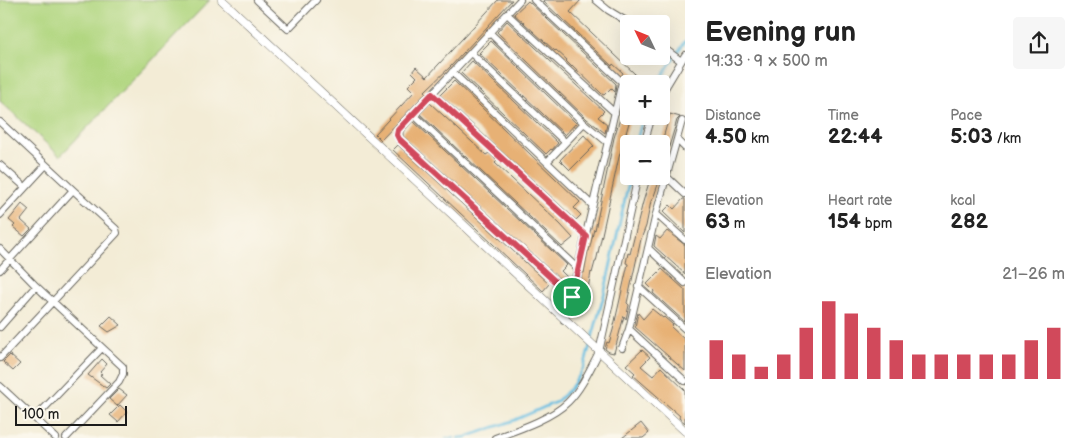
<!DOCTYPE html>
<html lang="en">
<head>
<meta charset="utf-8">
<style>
  body { margin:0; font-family:"Balsamiq Sans",sans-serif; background:#f6f6f6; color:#222; height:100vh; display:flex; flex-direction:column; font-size:19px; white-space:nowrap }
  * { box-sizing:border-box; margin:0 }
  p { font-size:16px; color:#767676 }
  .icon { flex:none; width:28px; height:28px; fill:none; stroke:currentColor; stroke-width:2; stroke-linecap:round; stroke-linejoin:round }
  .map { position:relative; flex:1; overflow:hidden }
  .sheet { display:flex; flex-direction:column; background:#fff; width:400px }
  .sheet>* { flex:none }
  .needle { width:32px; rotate:313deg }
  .controls { position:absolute; left:620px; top:15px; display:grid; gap:10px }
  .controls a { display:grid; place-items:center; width:50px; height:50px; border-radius:5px; background:#fff; box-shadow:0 5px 20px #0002; font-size:25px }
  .scale { position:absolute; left:15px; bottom:12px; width:112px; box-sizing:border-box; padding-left:5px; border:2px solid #1c1c1c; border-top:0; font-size:14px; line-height:18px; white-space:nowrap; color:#1c1c1c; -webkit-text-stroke:4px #fbf7ec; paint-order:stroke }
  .pin { position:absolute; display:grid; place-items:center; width:42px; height:42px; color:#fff; margin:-21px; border:2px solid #fff; border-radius:50%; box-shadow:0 1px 5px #0007 }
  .round { display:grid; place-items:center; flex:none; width:52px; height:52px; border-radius:5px; background:#f6f6f6 }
  .overview { display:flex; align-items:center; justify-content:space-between; height:85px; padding:0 20px }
  h1 { font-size:28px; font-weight:700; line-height:38px }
  .figures { display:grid; grid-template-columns:repeat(3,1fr); gap:8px; height:85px; padding:5px 20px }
  .figures div { display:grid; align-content:center }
  .figures b { font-size:21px; font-weight:700 }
  .figures small { font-size:14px; font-weight:400 }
  .figures p { font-size:14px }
  .chart { height:140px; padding:10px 20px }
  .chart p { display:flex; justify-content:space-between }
  .chart svg { width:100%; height:90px; margin-top:5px; stroke:#d1495b; stroke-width:6 }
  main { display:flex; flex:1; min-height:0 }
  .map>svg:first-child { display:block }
  .green { fill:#b0d67f; stroke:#66794e }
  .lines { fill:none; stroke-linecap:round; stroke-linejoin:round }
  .stream { stroke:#65bee2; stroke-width:2.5 }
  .building { fill:#e7b175 }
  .minor-casing { stroke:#67655d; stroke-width:8 }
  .tertiary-casing { stroke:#67655d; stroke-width:9 }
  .minor { stroke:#fff; stroke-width:6 }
  .tertiary { stroke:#fff; stroke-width:8 }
  .route-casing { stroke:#fff; stroke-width:10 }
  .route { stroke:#d1495b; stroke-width:6 }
</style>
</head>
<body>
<main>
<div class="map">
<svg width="685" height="438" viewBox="0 0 685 438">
  <rect width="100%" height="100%" fill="#fbf7ec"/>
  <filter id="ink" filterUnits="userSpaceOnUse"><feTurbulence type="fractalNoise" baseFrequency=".02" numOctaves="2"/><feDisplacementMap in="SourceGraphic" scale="10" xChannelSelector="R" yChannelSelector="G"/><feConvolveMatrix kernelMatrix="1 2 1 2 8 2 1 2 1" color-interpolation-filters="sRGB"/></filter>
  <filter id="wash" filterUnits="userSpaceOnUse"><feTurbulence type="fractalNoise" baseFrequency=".0096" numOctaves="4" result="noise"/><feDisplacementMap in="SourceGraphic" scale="20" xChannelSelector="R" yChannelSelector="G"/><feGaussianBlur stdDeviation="1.12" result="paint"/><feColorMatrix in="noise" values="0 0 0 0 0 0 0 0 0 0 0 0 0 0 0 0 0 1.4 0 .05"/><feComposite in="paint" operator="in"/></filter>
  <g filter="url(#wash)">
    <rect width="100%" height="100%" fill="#f3ecd6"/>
    <path class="green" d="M0 0H210L60 156 0 101Z"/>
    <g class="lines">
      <path class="stream" d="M657 84 685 41
        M636 144 643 116
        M446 438H454
        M458 438 466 437 515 420 556 402 570 389 579 376 584 367 604 295 630 176"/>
    </g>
    <g id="blocks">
      <path class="building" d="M498 0H512L451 66 425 91 426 92 423 96 381 140 375 134 414 92 408 86 417 77 412 72 416 67 427 77Z
        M544 0H581L570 12 635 74 629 80V116H631L619 157 596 262H595L592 273 591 272 587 294 579 293 582 273H584L588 251H589L594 229 595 230 614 138 625 102 623 99 627 81 622 75 623 73 613 64 612 66 543 1Z
        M528 1 616 84 615 92 611 88 604 95 602 94 573 66 572 67 566 61 567 60 556 50 555 51 514 14Z
        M507 21 604 111 598 117 607 124 605 133 587 119 497 32Z
        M491 41 576 123 565 135 479 53Z
        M472 61 558 143 552 150 551 149 546 154 461 73Z
        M454 81 580 202 574 208 581 215 576 220 440 95Z
        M430 103 486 155 489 153 497 161 495 163 560 224 573 238 562 247 420 114Z
        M670 114 680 117 677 120 662 170 661 145Z
        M413 121 567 265 561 271 570 280 565 284 403 136V132Z
        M584 135 594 146 570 170 560 160Z
        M398 145 549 284 543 291 393 150Z
        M651 176H661L654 196 651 201 646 226 641 239 627 303 629 305 626 319 624 316 614 353 609 352 605 349 607 342 609 343 613 330 628 264 626 263 628 253 630 254 643 202Z
        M683 199H685V233L663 212 670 205 674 209Z
        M22 204 29 210 21 220 31 229 24 236 13 227 15 225 9 220Z
        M667 231 685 245V274L654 246 656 236 660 239Z
        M662 269 685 290V322L653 293 654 291 647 284Z
        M652 309 663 318 664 317 673 325 671 327 685 340V371L635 327 638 313 643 319Z
        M111 316 121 325 109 332 101 326Z
        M642 350 650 357 641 366 653 376 661 367 685 390V423L679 418 680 416 633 375 635 373 626 365Z
        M10 355 20 364 13 371 3 362Z
        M102 359 107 364 100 372 102 374 100 375 110 384 106 388 88 375Z
        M119 389 127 395 117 406 109 399Z
        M120 405 127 412 118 422 110 415Z
        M641 423 649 433 643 438H622Z"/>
    </g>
  </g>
  <g filter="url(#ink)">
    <use href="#blocks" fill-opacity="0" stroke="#67655d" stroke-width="1"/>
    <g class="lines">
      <g class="minor-casing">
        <path id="minor" d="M257 0 288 29 316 0
          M520 0 398 130 397 135 399 139 571 297
          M534 0 622 82 571 297 564 320
          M596 0 608 10 631 24
          M507 14 615 113
          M490 33 584 123 607 142
          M661 46 681 61
          M471 53 565 142
          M452 72 592 205
          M432 94 586 236
          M661 95 685 55
          M413 114 577 268
          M0 122 73 190 0 270
          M677 140 685 148
          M644 144 652 116
          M547 162 584 123
          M0 165 25 187
          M667 177 685 194
          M656 214 685 240
          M0 215 46 165
          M648 248 685 283
          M0 249 36 286 123 367V374L119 382 66 438
          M638 286 685 329
          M0 327 36 286
          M629 329 685 381
          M622 348 629 329 656 214 682 121
          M0 358 117 233 116 229 73 190
          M0 386 56 438
          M35 418 102 348
          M495 438C517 430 551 419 568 402 582 388 590 369 599 352L638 176"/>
      </g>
      <g class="tertiary-casing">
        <path id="tertiary" d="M222 0 685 431"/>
      </g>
      <use href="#minor" class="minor"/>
      <use href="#tertiary" class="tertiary"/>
    </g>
  </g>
  <g class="lines" filter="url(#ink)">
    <g class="route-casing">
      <path id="route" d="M432 94 586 236 572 297 399 139 397 135 398 130Z"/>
    </g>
    <use href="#route" class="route"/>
  </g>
</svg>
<div class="controls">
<a><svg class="needle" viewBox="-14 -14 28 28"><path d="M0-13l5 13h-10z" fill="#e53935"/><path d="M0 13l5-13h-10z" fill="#767676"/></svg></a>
<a>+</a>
<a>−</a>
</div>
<div class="scale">100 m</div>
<div class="pin" style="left:572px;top:297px;background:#1e9e55"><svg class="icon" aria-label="arrive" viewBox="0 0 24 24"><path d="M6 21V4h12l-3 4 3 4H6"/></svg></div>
</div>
<section class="sheet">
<div class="overview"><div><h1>Evening run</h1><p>19:33 · 9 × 500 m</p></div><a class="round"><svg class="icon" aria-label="share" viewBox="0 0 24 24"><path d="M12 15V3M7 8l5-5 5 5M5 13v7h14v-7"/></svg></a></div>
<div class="figures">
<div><p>Distance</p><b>4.50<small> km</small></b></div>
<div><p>Time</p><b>22:44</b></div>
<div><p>Pace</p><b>5:03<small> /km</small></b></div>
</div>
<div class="figures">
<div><p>Elevation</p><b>63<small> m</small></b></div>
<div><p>Heart rate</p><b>154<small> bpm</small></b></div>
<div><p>kcal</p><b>282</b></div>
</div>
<div class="chart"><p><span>Elevation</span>21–26 m</p>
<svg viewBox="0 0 160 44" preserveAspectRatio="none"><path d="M5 44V25M15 44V32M25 44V38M35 44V32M45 44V19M55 44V6M65 44V12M75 44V19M85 44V25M95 44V32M105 44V32M115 44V32M125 44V32M135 44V32M145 44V25M155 44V19"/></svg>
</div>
</section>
</main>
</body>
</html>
